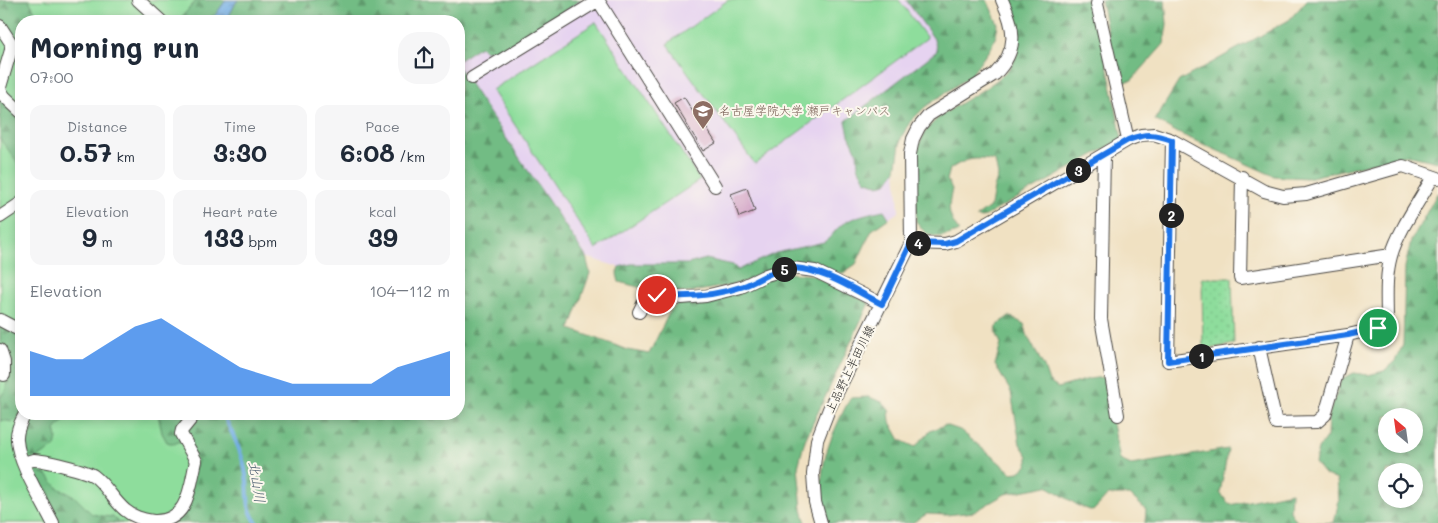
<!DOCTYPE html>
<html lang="en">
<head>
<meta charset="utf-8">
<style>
  body { margin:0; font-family:Mali,"Klee One",sans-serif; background:#f6f6f7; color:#1f2937; height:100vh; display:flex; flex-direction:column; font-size:19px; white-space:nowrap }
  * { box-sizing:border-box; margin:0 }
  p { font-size:16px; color:#747a83 }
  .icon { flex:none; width:28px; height:28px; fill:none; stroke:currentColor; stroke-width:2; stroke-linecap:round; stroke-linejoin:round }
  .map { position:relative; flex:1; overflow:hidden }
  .drawer { position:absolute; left:15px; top:15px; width:450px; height:405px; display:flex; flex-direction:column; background:#fff; border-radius:20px; box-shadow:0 2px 8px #0003 }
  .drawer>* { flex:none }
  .needle { width:32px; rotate:331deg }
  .buttons { position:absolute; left:1378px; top:408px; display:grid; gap:10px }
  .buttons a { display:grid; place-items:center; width:45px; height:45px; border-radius:50%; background:#fff; box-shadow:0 2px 8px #0003; font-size:25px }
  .pin { position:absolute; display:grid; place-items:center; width:42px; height:42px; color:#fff; margin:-21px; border:2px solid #fff; border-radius:50%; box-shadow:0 1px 5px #0007 }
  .km { position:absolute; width:25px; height:25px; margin:-12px; border-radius:50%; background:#222; color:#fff; font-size:14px; line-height:25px; text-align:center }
  .round { display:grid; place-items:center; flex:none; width:52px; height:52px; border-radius:20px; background:#f6f6f7 }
  .overview { display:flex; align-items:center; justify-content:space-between; height:85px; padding:0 15px }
  h1 { font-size:28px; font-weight:800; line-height:38px }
  .stats { display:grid; grid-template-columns:repeat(3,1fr); gap:8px; height:85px; padding:5px 15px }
  .stats div { display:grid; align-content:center; border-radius:12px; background:#f6f6f7; text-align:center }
  .stats b { font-size:25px; font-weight:800 }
  .stats small { font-size:14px; font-weight:400 }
  .stats p { font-size:14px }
  .chart { height:140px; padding:10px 15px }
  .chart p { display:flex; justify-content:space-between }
  .chart svg { width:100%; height:90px; margin-top:5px; fill:#1a73e8; opacity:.7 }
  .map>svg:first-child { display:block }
  .built { fill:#e6d3f0 }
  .grass { fill:#8edd9c; stroke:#5c8464 }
  .forest { fill:url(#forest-firs); stroke:#4e7458; fill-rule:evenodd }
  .park { fill:url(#park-dots); stroke:#5c8464 }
  .water { fill:url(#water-ripples); stroke:#506d88 }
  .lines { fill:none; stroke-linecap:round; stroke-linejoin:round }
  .stream { stroke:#75afe5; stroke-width:4 }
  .building { fill:#d6abca }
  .minor-casing { stroke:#494642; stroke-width:14 }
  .minor { stroke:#fff; stroke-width:12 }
  .route-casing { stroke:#fff; stroke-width:10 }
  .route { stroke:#1a73e8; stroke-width:6 }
  .labels { text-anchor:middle; stroke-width:4; stroke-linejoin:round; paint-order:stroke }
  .education-label { font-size:12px; fill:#785e54; stroke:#fbf7ec; text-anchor:start }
  .street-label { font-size:12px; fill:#2b2b2b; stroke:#fbf7ec }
  .water-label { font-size:14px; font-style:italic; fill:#45596c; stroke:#fbf7ec }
</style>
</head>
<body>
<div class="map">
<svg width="1438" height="523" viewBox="0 0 1438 523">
  <defs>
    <pattern id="forest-firs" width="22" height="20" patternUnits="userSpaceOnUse" patternTransform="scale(1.25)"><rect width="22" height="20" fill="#72bc84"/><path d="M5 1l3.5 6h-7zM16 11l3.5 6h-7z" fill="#5e996c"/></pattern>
    <pattern id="park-dots" width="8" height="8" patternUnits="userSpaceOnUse" patternTransform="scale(1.25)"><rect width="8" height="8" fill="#8edd9c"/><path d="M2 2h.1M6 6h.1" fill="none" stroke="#7bbe87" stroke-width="1.8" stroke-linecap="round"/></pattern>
    <pattern id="water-ripples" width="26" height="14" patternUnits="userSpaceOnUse" patternTransform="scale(1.25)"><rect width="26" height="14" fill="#75afe5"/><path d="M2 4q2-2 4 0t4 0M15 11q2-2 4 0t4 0" fill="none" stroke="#608fba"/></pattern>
  </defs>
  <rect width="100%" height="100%" fill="#fbf7ec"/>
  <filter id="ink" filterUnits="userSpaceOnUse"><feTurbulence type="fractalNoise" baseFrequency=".02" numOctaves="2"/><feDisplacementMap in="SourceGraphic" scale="10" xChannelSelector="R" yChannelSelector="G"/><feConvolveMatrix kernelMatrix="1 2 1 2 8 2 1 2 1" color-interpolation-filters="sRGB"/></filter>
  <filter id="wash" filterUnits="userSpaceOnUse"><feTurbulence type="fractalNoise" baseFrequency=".0096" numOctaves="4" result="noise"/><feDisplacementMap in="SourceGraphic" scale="20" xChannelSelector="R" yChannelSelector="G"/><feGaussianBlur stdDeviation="1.12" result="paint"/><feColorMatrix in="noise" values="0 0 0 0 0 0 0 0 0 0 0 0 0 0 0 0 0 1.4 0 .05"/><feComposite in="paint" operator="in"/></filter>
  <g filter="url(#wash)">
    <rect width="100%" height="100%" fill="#f0e1c2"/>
    <path class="built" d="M581 0H987L998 24 996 36 989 50 971 75 925 107 910 122 901 138 896 170 899 212 889 218 884 210 840 226 830 238 824 242 776 253 737 271 706 259 688 264H631L619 267 586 257 459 68V60L480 46 486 51 516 45Z"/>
    <path class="grass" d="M0 0H197L178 21H21V414H199L198 461 172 523H0Z
      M728 0H899L927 38 755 164 667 44Z
      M596 22 700 180 596 249 492 90Z"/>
    <path class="forest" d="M0 0H29L40 21H21V72L0 22Z
      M197 0H226L211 21H178Z
      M239 0H581L516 45 486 51 480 46 459 60V21H224L227 20 236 2Z
      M906 0H987L998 24 996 36 989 50 971 75 925 107 910 122 901 138 896 170 887 183 878 185 865 180 858 167 857 152 849 135 846 121 937 51 934 39Z
      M1009 0H1094L1122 139 982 218 976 217 991 206 994 188 998 176 995 161C975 157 967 158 950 169L947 180 952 189C948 208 947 215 959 231 940 239 927 240 916 221L917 155C918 149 920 142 923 136 929 124 941 115 953 108 1001 78 1038 65 1009 0Z
      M1101 0H1165L1167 24 1164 44 1132 80 1118 83Z
      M1307 0H1438V162L1407 155 1307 178 1274 176 1178 133 1155 120 1179 81 1289 20Z
      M459 68 586 257 590 273 570 329 612 344 627 350 649 354 670 311 679 302 788 273 812 275 869 303 805 440 798 467 802 510 806 523H172L198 461 184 432 199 414H459Z
      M0 96 21 115V171L16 160 0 139Z
      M1438 192V523H1145L1146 510 1130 495H1108L1093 511 1079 506 1047 486 1005 494 974 512 946 515 927 514 912 523H828C827 516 824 508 823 501 817 463 834 430 850 398L869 397 882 402 889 410 890 422 900 440 915 447 930 431 945 425 960 430 1012 473 1019 472 1028 465V456L1020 444 1011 392 995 365 1001 344 996 332 997 326 1009 316 1024 324 1028 337 1044 367 1049 382 1058 388 1089 379 1104 377 1120 460 1131 465 1228 449 1220 493 1230 505 1291 492 1290 511 1297 522 1334 523 1339 500 1337 480 1324 474 1315 463 1318 449 1327 437 1328 416 1342 379 1354 373 1368 375 1384 371 1395 361 1403 345 1405 267 1411 241ZM1386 416H1414V444H1386ZM1386 471H1414V499H1386Z
      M884 210 889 218 872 230 856 264 843 273 824 270 807 264 732 285 686 293 654 291 619 282 617 274 619 267 631 264H688L706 259 733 265 738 270 776 253 824 242C831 238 835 230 841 225 854 216 870 213 884 210Z
      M0 322 21 334V414L20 419 12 422 2 420 0 422V398L6 389 7 378 0 346Z
      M28 414H71C67 421 59 423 55 430L57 438 55 447 37 458 25 455 21 428Z
      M158 414H191L182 440 174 444 167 442 162 433Z
      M37 471 47 475 58 488 74 496 92 514 102 516 113 517 118 522 122 523H55L31 476Z"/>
    <path class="park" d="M1202 278H1232L1234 344 1203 350Z"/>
    <path class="water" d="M226 0H239L236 2 227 20 224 21H211Z"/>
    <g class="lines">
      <path class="stream" d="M224 416C233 435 243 454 246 475 250 494 244 506 257 523"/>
    </g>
    <g id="blocks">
      <path class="building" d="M684 97 693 112 695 110 716 143 703 151 674 103Z
        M747 188 755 211 739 217 731 194Z"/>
    </g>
  </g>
  <g filter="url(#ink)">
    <use href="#blocks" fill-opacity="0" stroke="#494642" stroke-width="1"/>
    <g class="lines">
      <g class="minor-casing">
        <path id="minor" d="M138 0 161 21
          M598 0 715 186
          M1098 0 1097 4 1128 140
          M0 26 11 43V50L0 87
          M472 78 599 0
          M0 89 4 96 21 112
          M1172 140 1168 361 1348 335 1378 328 1387 321C1387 300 1385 277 1391 256 1398 231 1420 200 1433 177
          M1104 155 1101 319 1118 415
          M1242 177 1240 278 1391 255
          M0 217 21 203
          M911 243 945 244 956 241 1128 140 1141 135 1154 134 1172 140 1264 191 1283 196 1306 194 1403 166 1438 178
          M639 312 645 300 651 297 657 295 682 298 706 296 741 287 766 275 791 268 815 271 882 304
          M0 320 21 331
          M1259 347 1276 423 1317 422 1325 415 1348 335
          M0 350 4 362V375
          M25 414C21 422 16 430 17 440 18 463 42 501 53 523
          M23 463C27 462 31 460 34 460 44 460 87 471 94 476 106 485 113 500 125 510 133 517 142 519 153 521 189 523 190 486 196 461L181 434 182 430 195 414
          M821 523 815 502 813 474 817 440 829 409 911 243 910 154 913 139 919 127 929 115 995 74C1019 50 1015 28 1002 0"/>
      </g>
      <use href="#minor" class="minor"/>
    </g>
  </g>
  <g class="lines" filter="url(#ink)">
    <g class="route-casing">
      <path id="route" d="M657 295C687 298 715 296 744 286 760 280 776 267 794 268 825 270 854 290 882 304L911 243 945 244 956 241 1128 140C1147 133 1154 134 1172 140L1168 361 1348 335 1378 328"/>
    </g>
    <use href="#route" class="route"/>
  </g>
  <defs>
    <g id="university-pin" transform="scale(1.125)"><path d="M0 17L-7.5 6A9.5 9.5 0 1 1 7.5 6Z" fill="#8d6e63" stroke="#fbf7ec"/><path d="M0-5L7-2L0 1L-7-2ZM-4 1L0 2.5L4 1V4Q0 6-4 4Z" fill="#fff"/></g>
  </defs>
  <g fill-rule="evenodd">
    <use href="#university-pin" x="703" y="111"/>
  </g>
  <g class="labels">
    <g class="education-label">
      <text x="719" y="115">名古屋学院大学 瀬戸キャンパス</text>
    </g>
    <g class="street-label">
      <text transform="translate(850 369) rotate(-64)" y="4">上品野上半田川線</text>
    </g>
    <g class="water-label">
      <text transform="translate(257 482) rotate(81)" y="5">北山川</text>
    </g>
  </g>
</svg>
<div class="buttons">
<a><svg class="needle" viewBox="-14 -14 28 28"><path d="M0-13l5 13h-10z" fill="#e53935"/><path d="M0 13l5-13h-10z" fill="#747a83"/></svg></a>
<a><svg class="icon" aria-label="locate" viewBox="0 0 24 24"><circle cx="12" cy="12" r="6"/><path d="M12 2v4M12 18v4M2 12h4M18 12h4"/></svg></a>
</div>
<div class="pin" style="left:1378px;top:328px;background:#1e9e55"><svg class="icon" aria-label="arrive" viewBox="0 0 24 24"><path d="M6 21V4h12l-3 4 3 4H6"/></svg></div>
<div class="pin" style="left:657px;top:295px;background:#d93025"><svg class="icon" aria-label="check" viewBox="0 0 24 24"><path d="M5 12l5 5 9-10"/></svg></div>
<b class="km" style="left:1201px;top:356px">1</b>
<b class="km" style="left:1171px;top:215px">2</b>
<b class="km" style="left:1078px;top:170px">3</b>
<b class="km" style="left:918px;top:243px">4</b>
<b class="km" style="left:784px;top:269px">5</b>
<section class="drawer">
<div class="overview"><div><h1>Morning run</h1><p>07:00</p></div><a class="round"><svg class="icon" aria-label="share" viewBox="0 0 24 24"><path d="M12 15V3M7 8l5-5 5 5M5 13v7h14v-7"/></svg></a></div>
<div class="stats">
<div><p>Distance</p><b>0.57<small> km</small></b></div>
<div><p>Time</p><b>3:30</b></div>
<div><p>Pace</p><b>6:08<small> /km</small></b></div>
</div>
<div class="stats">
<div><p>Elevation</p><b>9<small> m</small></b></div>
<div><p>Heart rate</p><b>133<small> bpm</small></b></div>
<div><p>kcal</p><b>39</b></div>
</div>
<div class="chart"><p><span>Elevation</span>104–112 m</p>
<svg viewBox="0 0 160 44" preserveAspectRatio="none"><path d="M0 44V22L10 26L20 26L30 18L40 10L50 6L60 14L70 22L80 30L90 34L100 38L110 38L120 38L130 38L140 30L150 26L160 22V44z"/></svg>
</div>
</section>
</div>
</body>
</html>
